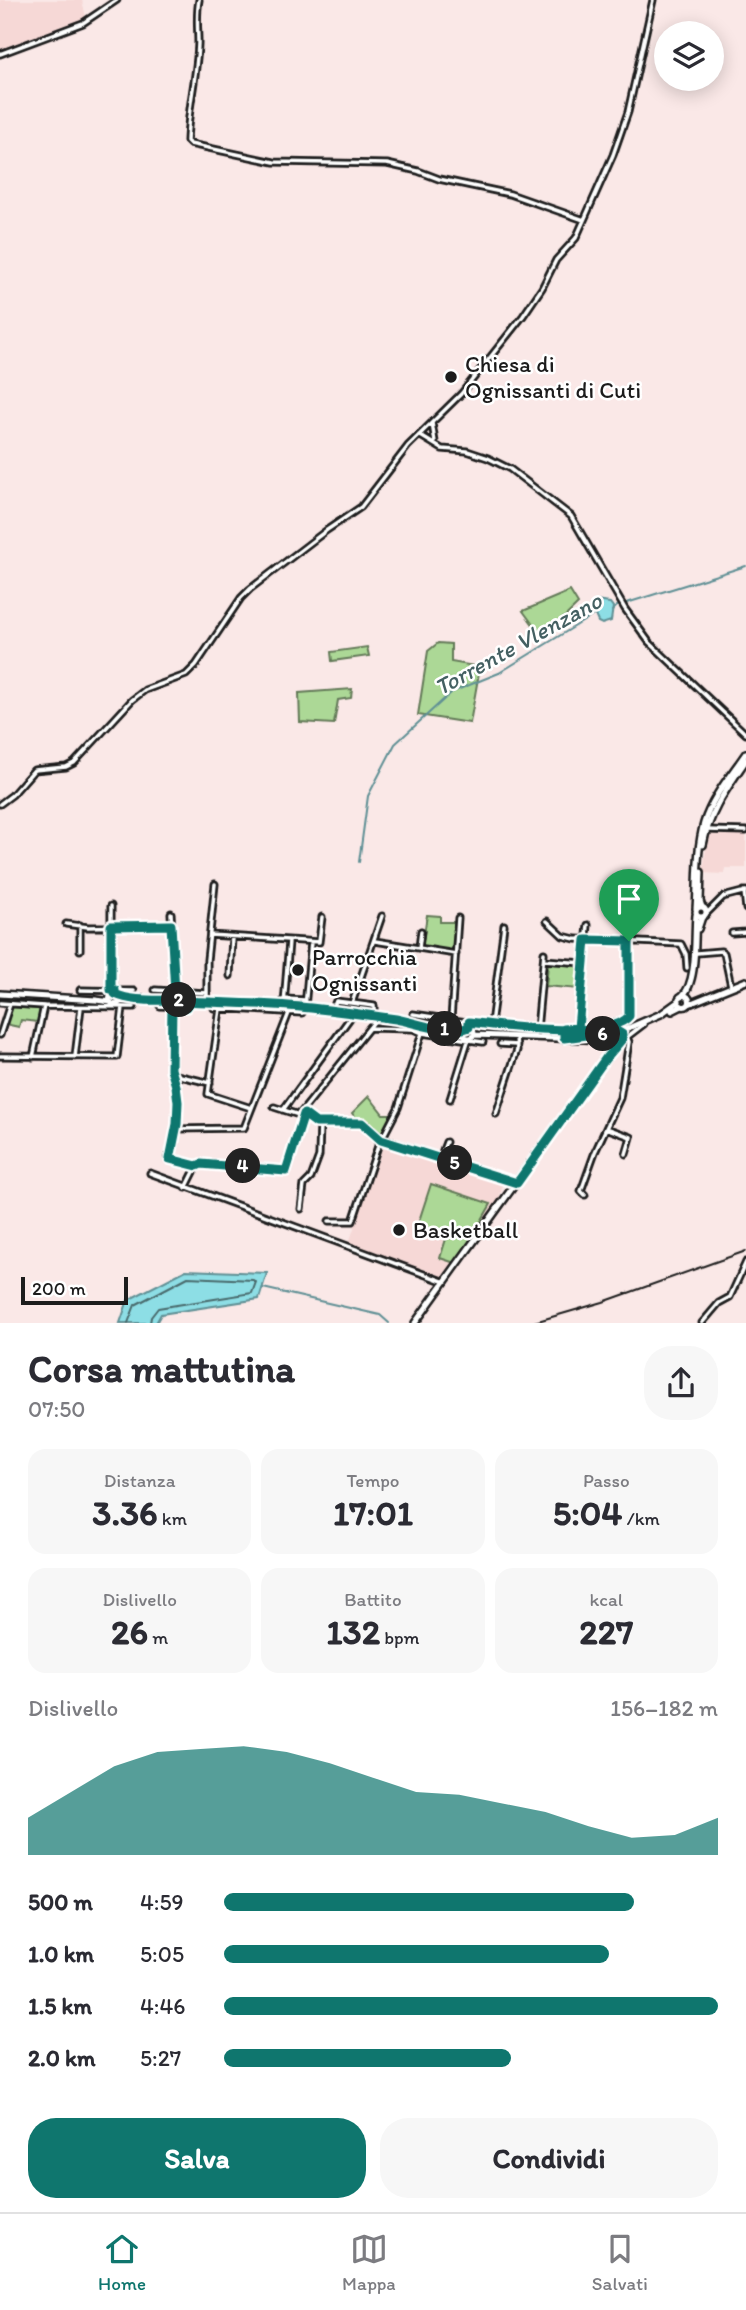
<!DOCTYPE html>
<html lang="it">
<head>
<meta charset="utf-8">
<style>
  body { margin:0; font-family:Itim,sans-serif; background:#f7f7f7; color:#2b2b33; height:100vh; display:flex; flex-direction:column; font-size:26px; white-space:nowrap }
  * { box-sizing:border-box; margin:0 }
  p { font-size:23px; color:#7c7c81 }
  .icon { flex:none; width:38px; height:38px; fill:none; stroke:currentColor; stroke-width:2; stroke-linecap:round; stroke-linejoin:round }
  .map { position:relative; height:1323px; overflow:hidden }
  .sheet { display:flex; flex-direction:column; background:#fff; flex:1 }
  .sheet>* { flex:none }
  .buttons { position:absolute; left:654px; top:21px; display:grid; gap:14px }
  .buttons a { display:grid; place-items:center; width:70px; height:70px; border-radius:50%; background:#fff; box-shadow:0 4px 18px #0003; font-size:35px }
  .scale { position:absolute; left:21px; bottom:18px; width:107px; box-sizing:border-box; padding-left:7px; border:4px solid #1c1c1c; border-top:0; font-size:19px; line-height:24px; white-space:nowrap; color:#1c1c1c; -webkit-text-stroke:5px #fff; paint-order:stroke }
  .pin { position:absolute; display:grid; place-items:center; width:60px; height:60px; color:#fff; margin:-72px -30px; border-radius:50% 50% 50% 0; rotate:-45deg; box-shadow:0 0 7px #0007 }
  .pin .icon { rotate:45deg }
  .km { position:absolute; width:35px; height:35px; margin:-18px; border-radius:50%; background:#222; color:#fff; font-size:19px; line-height:35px; text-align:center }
  .round { display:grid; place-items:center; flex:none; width:74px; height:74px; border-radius:28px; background:#f7f7f7 }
  .overview { display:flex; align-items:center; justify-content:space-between; height:119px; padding:0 28px }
  h1 { font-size:38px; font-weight:800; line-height:52px }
  .stats { display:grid; grid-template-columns:repeat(3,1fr); gap:10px; height:119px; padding:7px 28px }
  .stats div { display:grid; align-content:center; border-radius:18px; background:#f7f7f7; text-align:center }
  .stats b { font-size:35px; font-weight:800 }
  .stats small { font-size:19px; font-weight:400 }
  .stats p { font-size:19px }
  .chart { height:196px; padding:14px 28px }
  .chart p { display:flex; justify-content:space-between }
  .chart svg { width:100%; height:126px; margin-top:7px; fill:#0f766e; opacity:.7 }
  .button { display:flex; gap:14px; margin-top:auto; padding:14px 28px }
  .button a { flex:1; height:80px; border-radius:28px; background:#0f766e; color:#fff; font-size:28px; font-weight:800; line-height:80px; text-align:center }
  .button a+a { background:#f7f7f7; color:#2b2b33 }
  ul { padding:0 28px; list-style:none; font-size:23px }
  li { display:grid; grid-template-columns:112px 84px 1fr; align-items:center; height:52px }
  li i { height:18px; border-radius:9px; background:#0f766e }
  .tab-bar { display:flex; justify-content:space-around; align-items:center; height:98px; border-top:2px solid #e1e1e2; background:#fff; font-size:19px; color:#7c7c81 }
  .tab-bar a { display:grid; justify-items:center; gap:4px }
  .tab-bar .current { color:#0f766e }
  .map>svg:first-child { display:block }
  .built { fill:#f6d8d6 }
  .green { fill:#acd896; stroke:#647a59; stroke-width:2 }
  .water { fill:#8ddee5; stroke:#609095; stroke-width:2 }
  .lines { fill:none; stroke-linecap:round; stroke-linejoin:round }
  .shore { stroke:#496a6c; stroke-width:2 }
  .stream { stroke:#609095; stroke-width:2 }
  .street-casing { stroke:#1c1c1c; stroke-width:9 }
  .secondary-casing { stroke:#1c1c1c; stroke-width:10 }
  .street { stroke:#fff; stroke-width:3.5 }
  .secondary { stroke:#fff; stroke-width:5 }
  .rail { stroke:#1c1c1c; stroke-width:2 }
  .route-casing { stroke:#fff; stroke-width:14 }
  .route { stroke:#0f766e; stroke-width:9 }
  .poi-dot { fill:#1c1c1c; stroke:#fff; stroke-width:2.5 }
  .labels { text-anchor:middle; stroke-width:5; stroke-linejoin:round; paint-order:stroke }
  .poi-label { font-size:23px; fill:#1c1c1c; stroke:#fff; text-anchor:start }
  .water-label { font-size:24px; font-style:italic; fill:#446062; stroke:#fff }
</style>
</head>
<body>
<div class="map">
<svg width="746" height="1323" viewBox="0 0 746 1323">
  <rect width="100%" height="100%" fill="#fae8e7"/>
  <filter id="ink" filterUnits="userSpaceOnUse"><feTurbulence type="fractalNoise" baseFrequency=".0143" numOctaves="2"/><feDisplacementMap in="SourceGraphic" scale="14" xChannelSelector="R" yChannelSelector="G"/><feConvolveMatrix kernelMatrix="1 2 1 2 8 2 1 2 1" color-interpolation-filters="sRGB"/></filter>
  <g filter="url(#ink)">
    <path class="built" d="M0 0H82L86 17 39 39 0 50Z
      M708 831 746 833V868H725L724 874 703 873Z
      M383 1142 504 1181 500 1195 501 1199 445 1277 441 1278 348 1246Z"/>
    <path class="green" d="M570 591 578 604 543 638 523 611Z
      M438 643 451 644V662L480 667 470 723 418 715 428 651Z
      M367 647 369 656 332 661 331 652Z
      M352 689 351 698 338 700 334 724 300 722 299 693Z
      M427 915 440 916V922H456L453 952 422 947Z
      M548 964 582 966 579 989 546 986Z
      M11 1007 38 1009 41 1011 38 1022 21 1020 19 1027 5 1024Z
      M369 1096 383 1114H394L382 1133 378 1134 363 1121H358L352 1113Z
      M431 1184 491 1204 476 1230H473L470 1234 472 1238 455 1263 440 1258 446 1239 417 1227Z"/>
    <path class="water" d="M595 601 610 603 613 607 611 621 602 624 598 622 591 606Z
      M186 1270 267 1273 259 1299 161 1314 156 1323H120L128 1300Z"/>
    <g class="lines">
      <path class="shore" d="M128 1323 135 1305 188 1277 253 1280 256 1282 252 1293 158 1308 151 1317 150 1323"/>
      <path class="stream" d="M612 611 617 606 746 566
        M359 862 368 796 395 744 452 692 499 673 595 614
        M263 1288 380 1315 389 1323"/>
      <g class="street-casing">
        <path id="street" d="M199 0C196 15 198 29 198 43 197 76 188 108 187 141L190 144 274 162 387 164 418 171 439 179 510 194 584 220
          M0 54 83 23 117 0
          M432 423 435 442
          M419 435 442 449 467 451 488 458 510 469 571 516 625 609 649 642 746 734
          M0 804 12 795 34 770 66 767 74 763 132 700 145 690 186 675 196 665 241 598 250 589 327 530 361 507 408 446 461 394 523 316 542 288 556 260 576 238 613 155 628 112 653 0
          M706 830 746 831
          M744 891 746 909
          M171 913 175 991
          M706 914 723 897 746 891
          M547 921 563 936 575 939 681 944 686 954 687 968
          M66 924 88 927 171 925
          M80 925V950
          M732 933 746 932
          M210 935 319 942 322 917
          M375 941 456 954
          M419 948 421 931
          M697 953 721 951 724 953 731 986
          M544 960 584 963
          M230 976 232 937
          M80 990 134 991
          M155 990 207 993
          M111 991V906
          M284 999 305 1000
          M157 1000 160 1006 186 1007 190 1001
          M207 1001V960L215 884
          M212 1002 214 1008 302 1013 305 1007 311 942
          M0 1003 44 1006 134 1007
          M352 1003 382 916
          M284 1005 289 941
          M172 1007 171 1069 176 1086 178 1102 176 1129 169 1157 197 1166
          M220 1009 208 1094 251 1108
          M332 1011 336 1001 374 1006V1016
          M413 1014C483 1024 553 1038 623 1022L629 1013V941
          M451 1019 458 918
          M491 1024 504 925
          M369 1028 413 1029 422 1033 483 1042
          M578 1028 588 925
          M537 1030 544 953
          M0 1035 10 1004
          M622 1037H627L644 1024
          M500 1044 517 1045
          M0 1056 117 1057 123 1007
          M33 1057 44 1006
          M75 1057 81 1007
          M172 1074 210 1083
          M450 1099 469 1038
          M274 1107 299 1115
          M283 1110 353 1014
          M303 1113 316 1123H362L379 1137
          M496 1114 517 1050 516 1037
          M299 1115 378 1017
          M606 1128 631 1137 626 1154
          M176 1129 244 1128 289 1013
          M383 1139 517 1183
          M383 1139H380L379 1137H383L398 1108 422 1033
          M440 1158 446 1142
          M150 1173 445 1282
          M186 1188 196 1168 200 1164 255 1167 286 1171 304 1114
          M585 1195 581 1191 595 1152 620 1098 629 1042 627 1037
          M301 1209 304 1185 311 1178 319 1156 320 1123
          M329 1221H353L380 1140
          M702 1323 719 1303 730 1297 746 1262"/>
      </g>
      <g class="secondary-casing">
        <path id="secondary" d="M703 845C709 812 728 787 746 760
          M701 872 700 901 702 907
          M696 912a5 5 0 1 1 10 0a5 5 0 1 1-10 0Z
          M696 909C698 881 696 851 704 823 712 797 731 775 746 753
          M698 929 702 917
          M109.5 999a5.5 5.5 0 1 1 11 0a5.5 5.5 0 1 1-11 0Z
          M0 994 96 1000 111 1002
          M678.5 1001a5.5 5.5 0 1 1 11 0a5.5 5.5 0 1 1-11 0Z
          M682 996C698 983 694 936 696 915
          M120 1002 134 999 171 1000 305 1007 396 1019 464 1034
          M689 1004 746 981
          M672 1011 682 1006
          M464 1033a5 5 0 1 1 10 0a5 5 0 1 1-10 0Z
          M610 1037a6 6 0 1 1 12 0a6 6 0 1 1-12 0Z
          M619 1032 661 1014 679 1001
          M474 1035 611 1040
          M574 1038 578 1035 612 1033
          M415 1323 606 1058 613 1042"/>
      </g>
      <use href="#street" class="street"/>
      <use href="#secondary" class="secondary"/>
      <path class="rail" d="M531 1323 603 1302 746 1251"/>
    </g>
  </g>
  <g class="lines" filter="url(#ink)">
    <g class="route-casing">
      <path id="route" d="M629 941V1016C612 1040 498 1026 469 1022V1027C448 1036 418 1023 396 1019 368 1015 339 1011 311 1008 269 1003 226 1003 183 1001 161 999 135 1003 115 994V990H111V926L171 925 175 991 187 992 186 1001H190L186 1007H172L171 1069 176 1086 178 1102 177 1124 170 1159 197 1166 201 1164 286 1171 304 1114 316 1123H362L381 1140 517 1183 606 1058 622 1039V1034L617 1031 564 1038V1029L578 1028 586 940 629 941"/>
    </g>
    <use href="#route" class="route"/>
  </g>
  <g class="poi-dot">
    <circle cx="451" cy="377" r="7"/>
    <circle cx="298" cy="970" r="7"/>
    <circle cx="399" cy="1230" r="7"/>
  </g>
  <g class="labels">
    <g class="poi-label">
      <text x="465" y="372">Chiesa di<tspan x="465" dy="26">Ognissanti di Cuti</tspan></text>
      <text x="312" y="965">Parrocchia<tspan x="312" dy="26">Ognissanti</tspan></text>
      <text x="413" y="1238">Basketball</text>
    </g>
    <g class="water-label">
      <text transform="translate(518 644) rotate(-29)" y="8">Torrente Vlenzano</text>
    </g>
  </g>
</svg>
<div class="buttons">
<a><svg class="icon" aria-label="layers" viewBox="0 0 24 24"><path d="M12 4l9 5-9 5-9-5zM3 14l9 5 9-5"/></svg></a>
</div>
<div class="scale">200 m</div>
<div class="pin" style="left:629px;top:941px;background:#1e9e55"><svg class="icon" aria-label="arrive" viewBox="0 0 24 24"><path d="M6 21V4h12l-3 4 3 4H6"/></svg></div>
<b class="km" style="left:445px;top:1029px">1</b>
<b class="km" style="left:179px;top:1000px">2</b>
<b class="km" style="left:243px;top:1166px">4</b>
<b class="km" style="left:455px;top:1163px">5</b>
<b class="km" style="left:603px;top:1034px">6</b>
</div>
<section class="sheet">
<div class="overview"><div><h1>Corsa mattutina</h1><p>07:50</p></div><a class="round"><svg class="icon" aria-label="share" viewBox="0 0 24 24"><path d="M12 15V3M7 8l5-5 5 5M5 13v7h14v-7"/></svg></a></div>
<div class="stats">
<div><p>Distanza</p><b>3.36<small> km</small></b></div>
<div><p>Tempo</p><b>17:01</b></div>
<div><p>Passo</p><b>5:04<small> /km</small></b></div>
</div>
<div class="stats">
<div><p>Dislivello</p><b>26<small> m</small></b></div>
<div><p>Battito</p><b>132<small> bpm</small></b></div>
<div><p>kcal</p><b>227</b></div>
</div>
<div class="chart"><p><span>Dislivello</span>156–182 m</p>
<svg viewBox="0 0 160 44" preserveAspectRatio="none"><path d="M0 44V31L10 22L20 13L30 8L40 7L50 6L60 8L70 12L80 17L90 22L100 23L110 26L120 29L130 34L140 38L150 37L160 31V44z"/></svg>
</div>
<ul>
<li><b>500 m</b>4:59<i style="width:83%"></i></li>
<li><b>1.0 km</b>5:05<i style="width:78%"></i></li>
<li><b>1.5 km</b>4:46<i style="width:100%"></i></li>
<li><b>2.0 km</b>5:27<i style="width:58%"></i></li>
</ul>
<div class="button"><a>Salva</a><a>Condividi</a></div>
</section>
<nav class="tab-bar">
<a class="current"><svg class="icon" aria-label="home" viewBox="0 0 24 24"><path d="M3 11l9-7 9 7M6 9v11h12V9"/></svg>Home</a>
<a><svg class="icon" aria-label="map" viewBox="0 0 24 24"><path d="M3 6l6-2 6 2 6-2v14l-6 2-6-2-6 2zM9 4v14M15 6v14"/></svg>Mappa</a>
<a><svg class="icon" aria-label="saved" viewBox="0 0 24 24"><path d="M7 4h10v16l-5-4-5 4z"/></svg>Salvati</a>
</nav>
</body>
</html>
